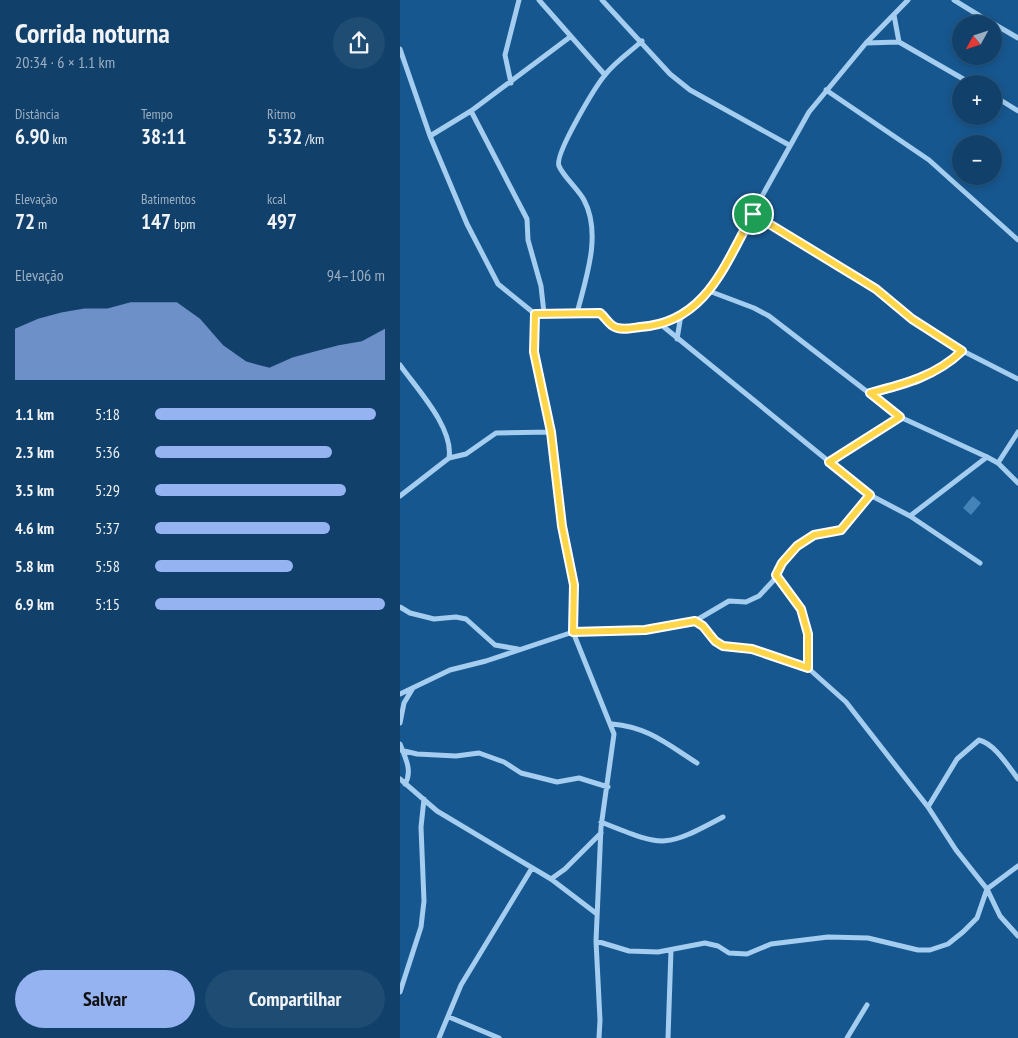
<!DOCTYPE html>
<html lang="pt">
<head>
<meta charset="utf-8">
<style>
  body { margin:0; font-family:"PT Sans Narrow",sans-serif; background:#1e4c73; color:#f1f3f6; height:100vh; display:flex; flex-direction:column; font-size:19px; white-space:nowrap }
  * { box-sizing:border-box; margin:0 }
  p { font-size:16px; color:#9cafc1 }
  .icon { flex:none; width:28px; height:28px; fill:none; stroke:currentColor; stroke-width:2; stroke-linecap:round; stroke-linejoin:round }
  .map { position:relative; flex:1; overflow:hidden }
  .side { display:flex; flex-direction:column; background:#11416b; width:400px }
  .side>* { flex:none }
  .needle { width:32px; rotate:230deg }
  .fabs { position:absolute; left:552px; top:15px; display:grid; gap:10px }
  .fabs a { display:grid; place-items:center; width:50px; height:50px; border-radius:50%; background:#11416b; box-shadow:0 2px 8px #0003,0 0 0 1px #305a7e; font-size:25px }
  .pin { position:absolute; display:grid; place-items:center; width:42px; height:42px; color:#fff; margin:-21px; border:2px solid #fff; border-radius:50%; box-shadow:0 1px 5px #0007 }
  .round { display:grid; place-items:center; flex:none; width:52px; height:52px; border-radius:26px; background:#1e4c73 }
  .head { display:flex; align-items:center; justify-content:space-between; height:85px; padding:0 15px }
  h1 { font-size:28px; font-weight:700; line-height:38px }
  .metrics { display:grid; grid-template-columns:repeat(3,1fr); gap:8px; height:85px; padding:5px 15px }
  .metrics div { display:grid; align-content:center }
  .metrics b { font-size:21px; font-weight:700 }
  .metrics small { font-size:14px; font-weight:400 }
  .metrics p { font-size:14px }
  .chart { height:140px; padding:10px 15px }
  .chart p { display:flex; justify-content:space-between }
  .chart svg { width:100%; height:90px; margin-top:5px; fill:#95b2f1; opacity:.7 }
  .action { display:flex; gap:10px; margin-top:auto; padding:10px 15px }
  .action a { flex:1; height:58px; border-radius:30px; background:#95b2f1; color:#111; font-size:20px; font-weight:700; line-height:58px; text-align:center }
  .action a+a { background:#1e4c73; color:#f1f3f6 }
  ul { padding:0 15px; list-style:none; font-size:16px }
  li { display:grid; grid-template-columns:80px 60px 1fr; align-items:center; height:38px }
  li i { height:12px; border-radius:6px; background:#95b2f1 }
  main { display:flex; flex:1; min-height:0 }
  .map>svg:first-child { display:block }
  .building { fill:#4483b8 }
  .lines { fill:none; stroke-linecap:round; stroke-linejoin:round }
  .minor { stroke:#a4cdef; stroke-width:5 }
  .route-casing { stroke:#fff; stroke-width:10 }
  .route { stroke:#ffd54a; stroke-width:6 }
</style>
</head>
<body>
<main>
<section class="side">
<div class="head"><div><h1>Corrida noturna</h1><p>20:34 · 6 × 1.1 km</p></div><a class="round"><svg class="icon" aria-label="share" viewBox="0 0 24 24"><path d="M12 15V3M7 8l5-5 5 5M5 13v7h14v-7"/></svg></a></div>
<div class="metrics">
<div><p>Distância</p><b>6.90<small> km</small></b></div>
<div><p>Tempo</p><b>38:11</b></div>
<div><p>Ritmo</p><b>5:32<small> /km</small></b></div>
</div>
<div class="metrics">
<div><p>Elevação</p><b>72<small> m</small></b></div>
<div><p>Batimentos</p><b>147<small> bpm</small></b></div>
<div><p>kcal</p><b>497</b></div>
</div>
<div class="chart"><p><span>Elevação</span>94–106 m</p>
<svg viewBox="0 0 160 44" preserveAspectRatio="none"><path d="M0 44V19L10 14L20 11L30 9L40 9L50 6L60 6L70 6L80 14L90 27L100 35L110 38L120 33L130 30L140 27L150 25L160 19V44z"/></svg>
</div>
<ul>
<li><b>1.1 km</b>5:18<i style="width:96%"></i></li>
<li><b>2.3 km</b>5:36<i style="width:77%"></i></li>
<li><b>3.5 km</b>5:29<i style="width:83%"></i></li>
<li><b>4.6 km</b>5:37<i style="width:76%"></i></li>
<li><b>5.8 km</b>5:58<i style="width:60%"></i></li>
<li><b>6.9 km</b>5:15<i style="width:100%"></i></li>
</ul>
<div class="action"><a>Salvar</a><a>Compartilhar</a></div>
</section>
<div class="map">
<svg width="618" height="1038" viewBox="0 0 618 1038">
  <rect width="100%" height="100%" fill="#17578f"/>
  <path class="building" d="M573 496 581 503 571 515 563 508Z"/>
  <g class="lines">
    <path class="minor" d="M139 0 205 75
      M202 0 270 74 290 90 389 145
      M554 0 593 24
      M494 15 499 42
      M594 24 618 38
      M466 43 499 42 572 84
      M0 49 30 136 67 224 98 284 135 314 199 313 215 327C250 333 287 317 309 291L409 112 466 43 508 0
      M111 83 105 55 119 0
      M426 90 529 160 618 240
      M594 96 618 111
      M71 111 127 219 128 240 141 286 144 313
      M30 136 71 111 170 37
      M353 214 475 289 512 319 557 348 618 379
      M309 291 354 308 369 316 500 417 587 457 598 463 618 483
      M177 313C186 278 202 234 184 200 178 189 163 176 159 166 154 155 195 87 205 75 215 62 230 52 242 41
      M135 314 133 352 151 432 162 526 174 585 173 632 214 734 201 827 196 941 200 1020 199 1038
      M259 323 470 495 510 516 580 563
      M277 339 281 315
      M0 365C17 389 54 428 49 458
      M470 393C505 384 536 376 562 351
      M429 461 500 417
      M598 463 618 432
      M0 496 49 458 66 454 96 433 151 432
      M510 516 587 457
      M376 575 401 609 408 634V668
      M0 607 10 613 34 619 56 617 66 619 95 645 118 649
      M295 621 303 626 315 641 323 646 352 649 408 668 446 702 528 807 556 850 587 889 600 916 618 936
      M0 694 50 670 86 661 173 632 245 630 279 626 295 621 329 601 346 602 359 596 373 581 382 563 397 546 414 535 441 530 470 495
      M0 723 4 703 13 688
      M212 724C248 727 267 744 297 763
      M0 744C5 757 13 771 5 784
      M0 750 17 754 56 756 79 753 104 762 121 773 157 782 179 778 208 787
      M0 779 37 811 151 879 197 914
      M528 807 557 759 579 740C595 744 608 766 618 779
      M201 822C264 847 263 849 323 817
      M151 879 165 869 201 833
      M196 941 229 951 258 952 305 943 318 946 329 953 347 954 371 944 428 937 468 938 518 950H530L548 944 563 932 577 918 587 889 618 866
      M0 992 21 927 24 901 21 827 24 799
      M49 1017 99 1038
      M39 1038 61 985 132 868
      M268 1038 271 950
      M447 1038 467 1005"/>
  </g>
  <g class="lines">
    <g class="route-casing">
      <path id="route" d="M353 214 476 289 512 319 562 351C536 376 505 384 470 393L500 417 429 462 470 495 441 530 414 535 397 546 382 563 376 575 401 609 408 634V668L352 649 323 646 315 641 303 626 295 621 245 630 173 632 174 585 162 526 151 432 134 352 135 314 200 313C205 317 208 323 213 326 220 331 232 328 240 327 306 323 325 264 353 214Z"/>
    </g>
    <use href="#route" class="route"/>
  </g>
</svg>
<div class="fabs">
<a><svg class="needle" viewBox="-14 -14 28 28"><path d="M0-13l5 13h-10z" fill="#e53935"/><path d="M0 13l5-13h-10z" fill="#9cafc1"/></svg></a>
<a>+</a>
<a>−</a>
</div>
<div class="pin" style="left:353px;top:214px;background:#1e9e55"><svg class="icon" aria-label="arrive" viewBox="0 0 24 24"><path d="M6 21V4h12l-3 4 3 4H6"/></svg></div>
</div>
</main>
</body>
</html>
